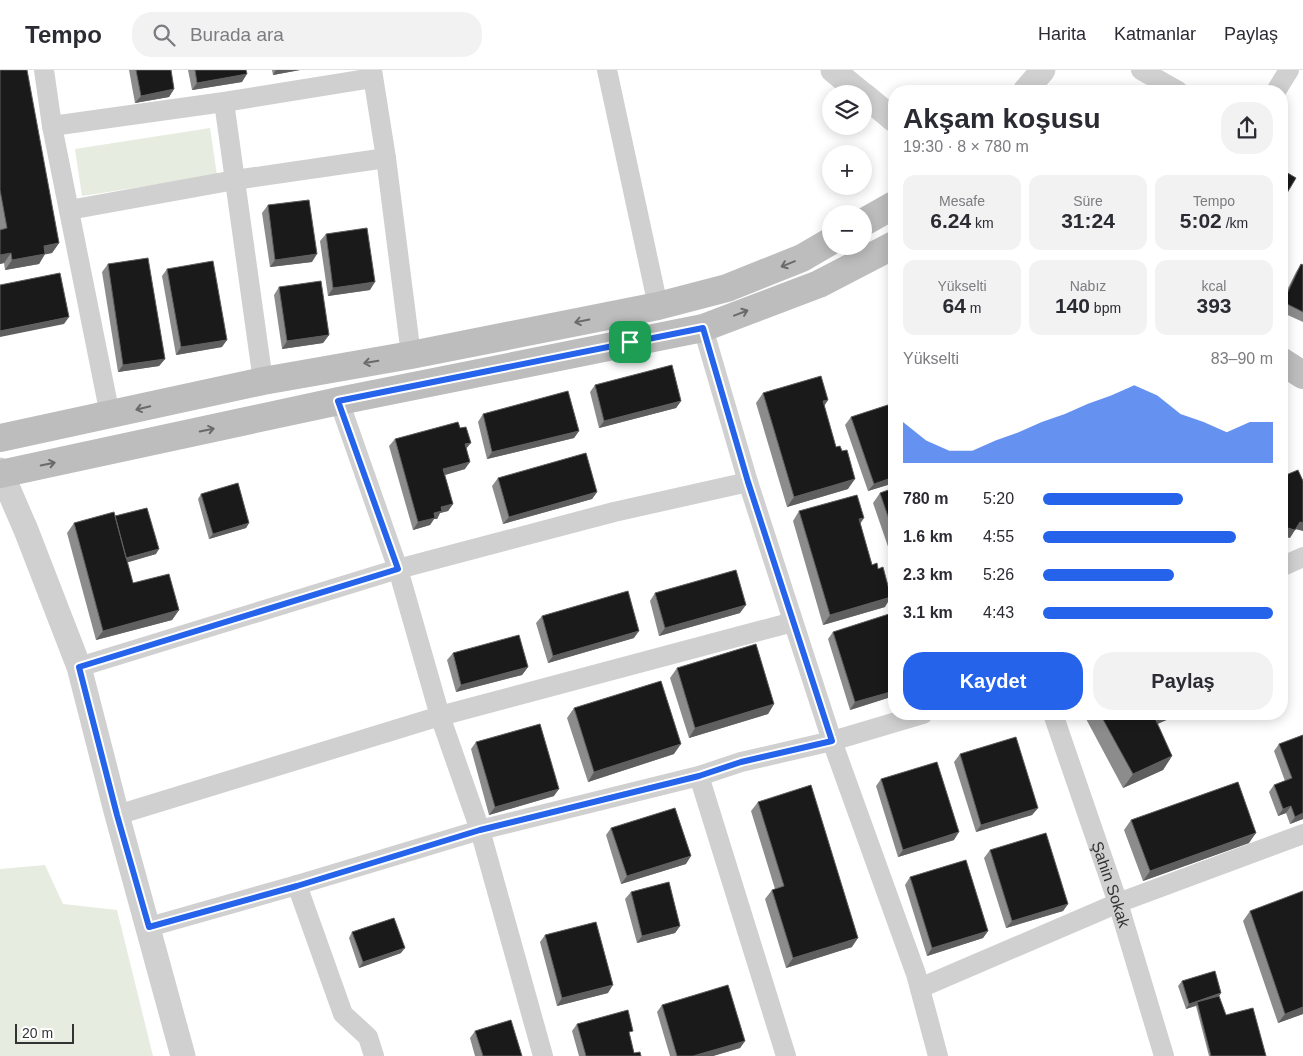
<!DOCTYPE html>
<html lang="tr">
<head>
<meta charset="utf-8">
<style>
  body { margin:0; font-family:Helvetica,sans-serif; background:#f2f2f3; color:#2b2b33; height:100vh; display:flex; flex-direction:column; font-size:19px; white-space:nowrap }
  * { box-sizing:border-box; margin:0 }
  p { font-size:16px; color:#7c7c81 }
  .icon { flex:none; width:28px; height:28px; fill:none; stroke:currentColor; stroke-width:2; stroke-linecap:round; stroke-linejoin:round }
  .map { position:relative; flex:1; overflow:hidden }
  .drawer { position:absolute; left:888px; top:15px; width:400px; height:635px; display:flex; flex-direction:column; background:#fff; border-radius:20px; box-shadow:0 2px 12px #0003 }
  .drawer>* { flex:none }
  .tools { position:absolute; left:822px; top:15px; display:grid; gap:10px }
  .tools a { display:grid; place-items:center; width:50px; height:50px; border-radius:50%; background:#fff; box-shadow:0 2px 12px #0003; font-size:25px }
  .scale { position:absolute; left:15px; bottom:12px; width:59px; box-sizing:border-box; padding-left:5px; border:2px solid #333; border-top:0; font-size:14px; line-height:18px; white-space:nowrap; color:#333; -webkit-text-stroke:4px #fff; paint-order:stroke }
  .pin { position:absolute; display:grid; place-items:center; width:42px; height:42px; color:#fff; margin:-21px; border-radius:10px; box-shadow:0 2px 8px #0006 }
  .round { display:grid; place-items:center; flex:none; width:52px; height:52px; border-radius:20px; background:#f2f2f3 }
  .summary { display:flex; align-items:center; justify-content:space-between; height:85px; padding:0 15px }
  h1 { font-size:28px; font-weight:700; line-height:38px }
  .figures { display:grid; grid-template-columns:repeat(3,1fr); gap:8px; height:85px; padding:5px 15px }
  .figures div { display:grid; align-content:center; border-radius:12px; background:#f2f2f3; text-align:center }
  .figures b { font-size:21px; font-weight:700 }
  .figures small { font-size:14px; font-weight:400 }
  .figures p { font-size:14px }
  .chart { height:140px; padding:10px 15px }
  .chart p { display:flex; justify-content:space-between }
  .chart svg { width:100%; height:90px; margin-top:5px; fill:#2563eb; opacity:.7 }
  .primary-button { display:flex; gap:10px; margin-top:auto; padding:10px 15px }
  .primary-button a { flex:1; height:58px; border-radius:20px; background:#2563eb; color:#fff; font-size:20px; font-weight:700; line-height:58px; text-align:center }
  .primary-button a+a { background:#f2f2f3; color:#2b2b33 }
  ul { padding:0 15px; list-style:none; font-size:16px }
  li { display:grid; grid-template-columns:80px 60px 1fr; align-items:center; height:38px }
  li i { height:12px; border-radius:6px; background:#2563eb }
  header { display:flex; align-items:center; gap:30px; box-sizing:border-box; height:70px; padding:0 25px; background:#fff; border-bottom:1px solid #e1e1e2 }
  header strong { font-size:24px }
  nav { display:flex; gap:28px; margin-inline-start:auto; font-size:18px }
  .search { width:350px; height:45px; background:#f2f2f3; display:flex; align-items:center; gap:12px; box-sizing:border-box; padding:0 18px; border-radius:20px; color:#7c7c81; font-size:19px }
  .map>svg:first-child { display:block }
  .green { fill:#e6ecdf }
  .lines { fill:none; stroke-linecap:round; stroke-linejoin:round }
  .minor { stroke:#d0d0d0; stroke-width:20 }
  .tertiary { stroke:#d0d0d0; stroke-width:25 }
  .secondary { stroke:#bdbdbd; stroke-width:28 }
  .wall { fill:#8c8c8c }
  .shaded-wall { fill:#5f5f5f }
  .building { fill:#1a1a1a; stroke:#5f5f5f }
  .oneway { stroke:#6a6a6a }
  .route-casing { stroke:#fff; stroke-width:10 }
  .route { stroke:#2563eb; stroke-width:6 }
  .labels { text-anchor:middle; stroke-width:5; stroke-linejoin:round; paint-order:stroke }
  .street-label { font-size:16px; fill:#333; stroke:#fff }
</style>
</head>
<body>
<header>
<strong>Tempo</strong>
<div class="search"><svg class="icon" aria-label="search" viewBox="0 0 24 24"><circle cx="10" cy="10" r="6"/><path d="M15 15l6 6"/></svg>Burada ara</div>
<nav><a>Harita</a><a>Katmanlar</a><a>Paylaş</a></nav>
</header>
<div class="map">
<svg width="1303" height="986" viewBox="0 0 1303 986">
  <rect width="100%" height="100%" fill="#fff"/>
  <path class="green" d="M210 58 217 105 82 126 75 79Z
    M45 795 63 834 117 840 153 986H0V799Z"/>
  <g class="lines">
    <g class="minor">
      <path d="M44 0 52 56 110 345"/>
      <path d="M372 0 386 88 411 285"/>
      <path d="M607 0 658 236"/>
      <path d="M1141 0 1178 21"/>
      <path d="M1276 21 1289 0"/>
      <path d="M224 32 263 311"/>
      <path d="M52 56 224 32 373 8"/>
      <path d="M69 140 235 110 386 88"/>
      <path d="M703 258 748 412 832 671 916 904 938 986"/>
      <path d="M339 331 398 499 440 646 480 760 543 986"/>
      <path d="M1281 497 1303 487"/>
      <path d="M79 597 398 499 614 442 748 412"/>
      <path id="s1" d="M1053 644 1118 833 1164 986"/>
      <path d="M699 706 786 986"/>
      <path d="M117 745 440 646 793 552"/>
      <path d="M297 815 343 944 368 967 374 986"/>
      <path d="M149 857 297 815 480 760 699 706 741 692 832 671 923 644"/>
      <path d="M920 918 1118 833 1303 764"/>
    </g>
    <path class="tertiary" d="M833 0 862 24
      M1025 21 1043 0
      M864 25 894 50
      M0 400 26 460 79 597 117 745 183 986"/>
    <path class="secondary" d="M864 152 894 135
      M1281 291 1303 305
      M0 368 263 311 411 285 658 236 727 218 802 188 831 171
      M0 404 339 331 703 258 819 214 894 175"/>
  </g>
  <path class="wall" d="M0 0 59 173 52 183 45 184 39 194 5 200 4 193 0 194Z
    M129 0H171L174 19 169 27 135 33Z
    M188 0H246L242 12 192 20Z
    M272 0H300L273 5Z
    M268 135 312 192 270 197 262 143Z
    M326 164 370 220 328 226 320 171Z
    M108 194 165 289 159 296 118 302 102 202Z
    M1301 194 1303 195V252L1281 242V232L1296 202Z
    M167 199 222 277 176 285 162 206Z
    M279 217 329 265 323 273 282 279 274 225Z
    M595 315 681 331 676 338 599 358 590 322Z
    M763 323 828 330 824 336 848 419 787 437 756 333Z
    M894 333V413L868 421 845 355 851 347Z
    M483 344 579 361 574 368 487 389 478 352Z
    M460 358 467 379 465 399 445 405 453 434 448 441 440 443 437 449H434L430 455 413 460 389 376 395 369Z
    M498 408 597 422 592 429 503 454 492 416Z
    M894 418V494L873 433 880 423Z
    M201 424 249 453 246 458 209 469 198 429Z
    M799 441 860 454 885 537 823 555 793 451Z
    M115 446 156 484 127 492 133 513 179 540 172 550 96 570 67 463 74 453Z
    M655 523 740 543 659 566 650 531Z
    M542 546 634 568 548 593 536 553Z
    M894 558V626L850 640 828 569 833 562Z
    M453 583 528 597 522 605 456 622 447 590Z
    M677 598 774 634 768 644 689 668 670 608Z
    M574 638 674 684 588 712 567 648Z
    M1087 644H1180L1157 654 1172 686 1163 700 1123 718 1085 647Z
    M1303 665V749L1290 754 1286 743 1278 746 1269 722 1274 715 1285 711 1274 681 1279 674Z
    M476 672 554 726 489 745 471 679Z
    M960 684 1038 738 1032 745 976 762 954 692Z
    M881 709 954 770 898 787 876 716Z
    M758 732 852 877 786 898 765 829 772 820 775 819 751 741Z
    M1131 750 1249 773 1143 811 1124 760Z
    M611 758 686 794 621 814 606 765Z
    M990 780 1068 834 1063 841 1006 858 984 788Z
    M910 807 988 861 983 868 927 886 905 815Z
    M631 822 680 856 675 863 637 873 625 829Z
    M1250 841 1303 944 1278 953 1243 851Z
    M352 862 401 883 359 898 349 868Z
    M545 865 608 923 557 936 540 872Z
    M1182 911 1226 945 1266 986H1209L1196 936 1186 939 1178 916Z
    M662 935 745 971 740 978 713 986H670L657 942Z
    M577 954 630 966 634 983 641 986H579L572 961Z
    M475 961 522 986H475L470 968Z"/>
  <path class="shaded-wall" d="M276 0H300L273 5Z
    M247 4 242 12 192 20 197 13Z
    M174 19 169 27 135 33 141 26Z
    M59 173 52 183 37 186 44 176Z
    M11 183 4 193 0 194V185Z
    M45 184 39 194 5 200 12 190Z
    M317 184 312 192 270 197 275 190Z
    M375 212 370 220 328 226 333 218Z
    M69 247 64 254 0 267V261Z
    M329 265 323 273 282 279 287 271Z
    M227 270 222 277 176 285 181 277Z
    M165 289 159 296 118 302 123 295Z
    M828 330 821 340 823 331Z
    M681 331 676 338 599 358 604 351Z
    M579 361 574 368 487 389 492 382Z
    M471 373 465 380V374Z
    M470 392 465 399 438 407 443 399Z
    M894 407V413L868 421 874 414Z
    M855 409 848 419 787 437 794 427Z
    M597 422 592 429 503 454 509 447Z
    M453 434 448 441 440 443 437 449H434L430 455 413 460 418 452 434 443 441 437Z
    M864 448 858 457 859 449Z
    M1300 452 1303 453V461L1295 459Z
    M249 453 246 458 209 469 213 464Z
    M1284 457 1295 460 1290 468 1281 466V462Z
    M159 479 156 484 119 495 122 490Z
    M891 527 885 537 823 555 830 545Z
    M746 535 740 543 659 566 665 558Z
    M179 540 172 550 96 570 103 561Z
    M639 561 634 568 548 593 553 586Z
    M528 597 522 605 456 622 461 615Z
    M894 621V626L850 640 855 632Z
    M774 634 768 644 689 668 695 658Z
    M1160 644H1180L1144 660 1154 646Z
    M681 674 674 684 588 712 594 702Z
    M1172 686 1163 700 1123 718 1133 704Z
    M559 719 554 726 489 745 495 737Z
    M1291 736 1286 743 1278 746 1283 739Z
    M1038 738 1032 745 976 762 981 755Z
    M1303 743V749L1290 754 1295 747Z
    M959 762 954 770 898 787 903 780Z
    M1256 763 1249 773 1143 811 1150 801Z
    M691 786 686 794 621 814 627 806Z
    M1068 834 1063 841 1006 858 1012 851Z
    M680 856 675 863 637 873 642 866Z
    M988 861 983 868 927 886 932 878Z
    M858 868 852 877 786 898 793 888Z
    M405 878 401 883 359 898 363 892Z
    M613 915 608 923 557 936 562 928Z
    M1221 923 1218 928 1186 939 1189 934Z
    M1303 937V944L1278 953 1285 944Z
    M745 971 740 978 713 986H693Z"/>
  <path class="building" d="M0 0H27L59 173 44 176 45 184 12 190 11 183 0 185V160L7 158 0 120Z
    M136 0H171L174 19 141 26Z
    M195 0H246L247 4 197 13Z
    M1281 99 1296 108 1281 133Z
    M309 130 317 184 275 190 268 135Z
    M367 158 375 212 333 218 326 164Z
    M148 188 165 289 123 295 108 194Z
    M213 191 227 270 181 277 167 199Z
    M1301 194 1303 195V242L1283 232Z
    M60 203 69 247 0 261V215Z
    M321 211 329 265 287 271 279 217Z
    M672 295 681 331 604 351 595 315Z
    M821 306 828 330 823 331 836 377 840 376 842 381 847 380 855 409 794 427 763 323Z
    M568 321 579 361 492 382 483 344Z
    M894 333V407L874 414 851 347Z
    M458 352 460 358 466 357 471 373 465 374 470 392 443 399 453 434 441 437 442 441 434 443 435 448 418 452 395 369Z
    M586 383 597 422 509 447 498 408Z
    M1298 400 1303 411V453L1300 452 1295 460 1284 457 1281 462V407Z
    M238 413 249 453 213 464 201 424Z
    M894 418V464L880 423Z
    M857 425 864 448 859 449 872 495 877 493 878 499 883 497 891 527 830 545 799 441Z
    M147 438 159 479 126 488 115 446Z
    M114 442 133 513 169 504 179 540 103 561 74 453Z
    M736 500 746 535 665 558 655 523Z
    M628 521 639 561 553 586 542 546Z
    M889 544 894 558V621L855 632 833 562Z
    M519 565 528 597 461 615 453 583Z
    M756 574 774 634 695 658 677 598Z
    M661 611 681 674 594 702 574 638Z
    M1100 644H1160L1154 646 1172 686 1133 704Z
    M540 654 559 719 495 737 476 672Z
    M1303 665V743L1295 747 1291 736 1283 739 1274 715 1292 708 1279 674Z
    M1016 667 1038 738 981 755 960 684Z
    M937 692 959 762 903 780 881 709Z
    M1238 712 1256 763 1150 801 1131 750Z
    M811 715 858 868 793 888 772 820 784 816 758 732Z
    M675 738 691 786 627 806 611 758Z
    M1046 763 1068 834 1012 851 990 780Z
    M966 790 988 861 932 878 910 807Z
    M669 812 680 856 642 866 631 822Z
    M1303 821V937L1285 944 1250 841Z
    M394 848 405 878 363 892 352 862Z
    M596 852 613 915 562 928 545 865Z
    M1215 901 1221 923 1189 934 1182 911Z
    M728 915 745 971 693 986H677L662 935Z
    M1219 926 1226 945 1253 938 1266 986H1211L1197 932Z
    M628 940 633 961 629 962 634 983 640 982 641 986H586L577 954Z
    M511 950 522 986H483L475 961Z"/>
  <defs><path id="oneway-shaft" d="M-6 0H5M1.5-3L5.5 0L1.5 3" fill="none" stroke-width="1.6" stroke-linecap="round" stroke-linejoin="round" transform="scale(1.25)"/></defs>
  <g class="oneway">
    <use href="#oneway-shaft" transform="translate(788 194) rotate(158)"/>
    <use href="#oneway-shaft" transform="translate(741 243) rotate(-21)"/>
    <use href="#oneway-shaft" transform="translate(582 251) rotate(169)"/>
    <use href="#oneway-shaft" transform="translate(371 292) rotate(170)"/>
    <use href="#oneway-shaft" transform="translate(143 338) rotate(167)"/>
    <use href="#oneway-shaft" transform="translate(207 360) rotate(-12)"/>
    <use href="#oneway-shaft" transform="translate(48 394) rotate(-12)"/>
  </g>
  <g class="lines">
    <g class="route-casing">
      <path id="route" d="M703 258 748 412 832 671 741 692 699 706 480 760 297 816 149 857 117 745 79 597 398 499 338 331Z"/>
    </g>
    <use href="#route" class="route"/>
  </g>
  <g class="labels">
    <g class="street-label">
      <text dy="6" stroke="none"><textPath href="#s1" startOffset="180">Şahin Sokak</textPath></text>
    </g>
  </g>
</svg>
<div class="tools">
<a><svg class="icon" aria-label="layers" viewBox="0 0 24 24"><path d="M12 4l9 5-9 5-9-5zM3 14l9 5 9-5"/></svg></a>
<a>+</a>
<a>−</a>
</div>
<div class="scale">20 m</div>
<div class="pin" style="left:630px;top:272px;background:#1e9e55"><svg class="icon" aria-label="arrive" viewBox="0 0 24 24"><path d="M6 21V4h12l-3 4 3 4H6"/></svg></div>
<section class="drawer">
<div class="summary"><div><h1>Akşam koşusu</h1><p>19:30 · 8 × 780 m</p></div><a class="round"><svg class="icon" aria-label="share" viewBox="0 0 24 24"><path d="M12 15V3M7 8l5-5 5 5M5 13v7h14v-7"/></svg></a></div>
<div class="figures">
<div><p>Mesafe</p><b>6.24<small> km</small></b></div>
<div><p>Süre</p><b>31:24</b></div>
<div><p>Tempo</p><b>5:02<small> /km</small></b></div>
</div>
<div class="figures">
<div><p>Yükselti</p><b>64<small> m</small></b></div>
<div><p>Nabız</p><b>140<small> bpm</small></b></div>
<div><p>kcal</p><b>393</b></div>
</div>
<div class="chart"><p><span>Yükselti</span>83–90 m</p>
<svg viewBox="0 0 160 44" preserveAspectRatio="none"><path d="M0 44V24L10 33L20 38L30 38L40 33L50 29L60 24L70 20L80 15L90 11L100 6L110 11L120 20L130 24L140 29L150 24L160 24V44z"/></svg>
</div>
<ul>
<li><b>780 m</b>5:20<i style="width:61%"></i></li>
<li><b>1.6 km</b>4:55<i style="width:84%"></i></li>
<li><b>2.3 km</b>5:26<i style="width:57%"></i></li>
<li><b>3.1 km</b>4:43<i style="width:100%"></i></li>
</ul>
<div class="primary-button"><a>Kaydet</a><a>Paylaş</a></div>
</section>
</div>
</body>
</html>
